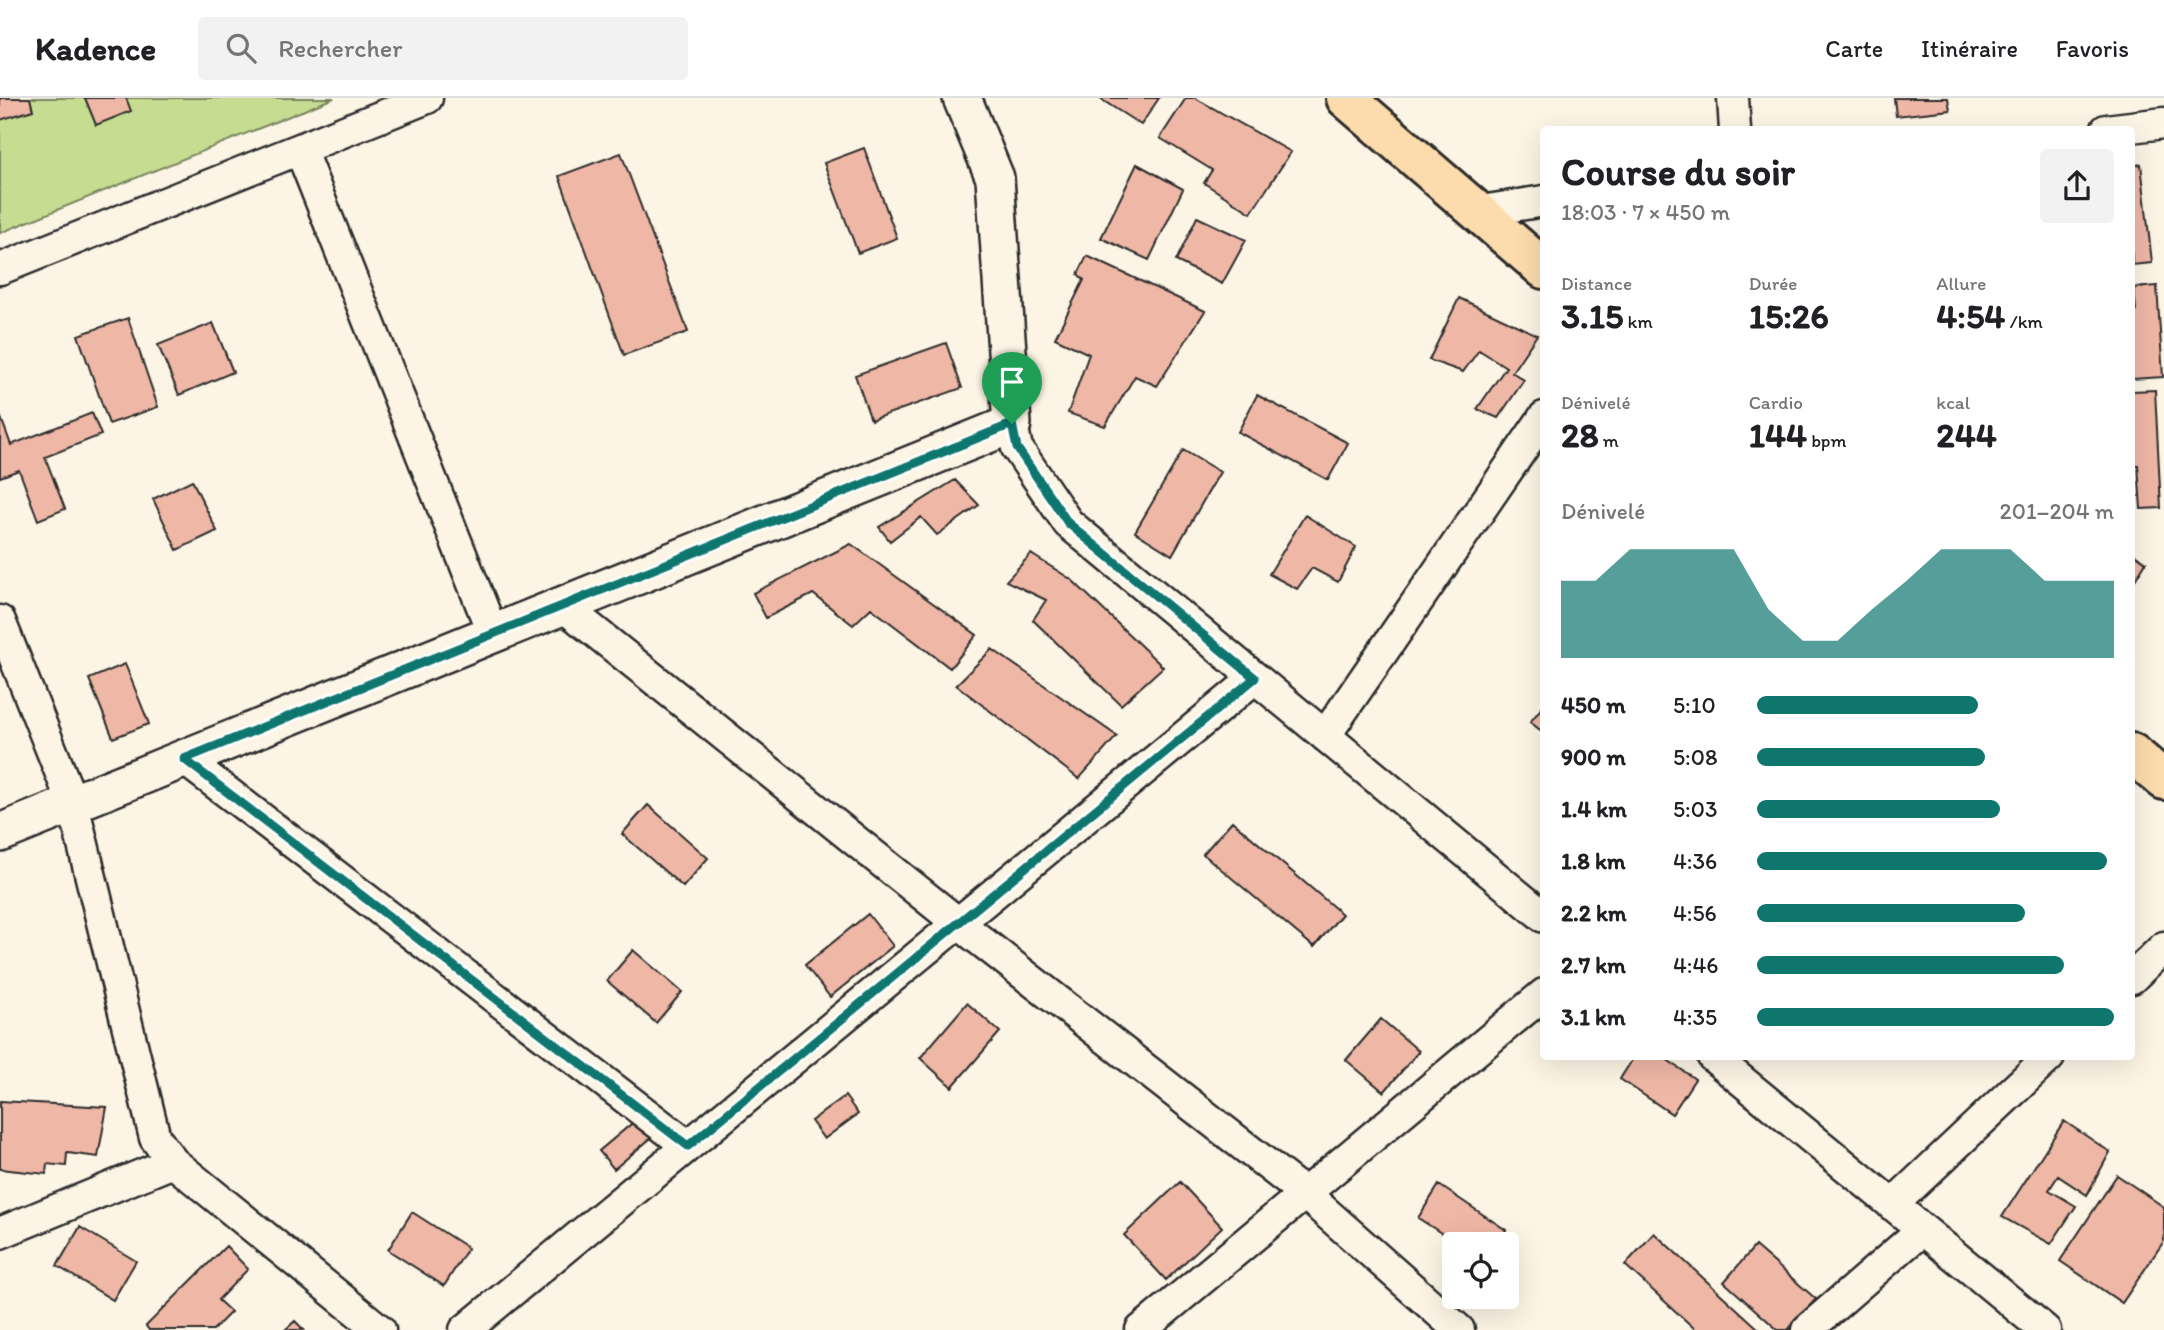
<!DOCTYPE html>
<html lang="fr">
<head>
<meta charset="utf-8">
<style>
  body { margin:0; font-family:Itim,sans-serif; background:#f2f2f2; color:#202124; height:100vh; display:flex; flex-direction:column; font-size:26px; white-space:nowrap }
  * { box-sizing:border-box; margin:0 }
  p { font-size:23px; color:#757577 }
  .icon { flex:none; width:38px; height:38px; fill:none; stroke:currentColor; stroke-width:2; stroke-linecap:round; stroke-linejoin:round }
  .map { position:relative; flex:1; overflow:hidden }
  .sheet { position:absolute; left:1540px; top:28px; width:595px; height:934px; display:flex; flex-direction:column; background:#fff; border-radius:7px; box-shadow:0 7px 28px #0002 }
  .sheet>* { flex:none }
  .fabs { position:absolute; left:1442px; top:1134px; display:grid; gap:14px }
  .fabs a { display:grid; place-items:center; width:77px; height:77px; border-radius:7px; background:#fff; box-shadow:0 7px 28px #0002; font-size:35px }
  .pin { position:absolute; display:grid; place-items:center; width:60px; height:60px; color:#fff; margin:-72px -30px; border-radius:50% 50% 50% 0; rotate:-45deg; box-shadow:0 0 7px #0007 }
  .pin .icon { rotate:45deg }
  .round { display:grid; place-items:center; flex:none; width:74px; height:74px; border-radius:7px; background:#f2f2f2 }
  .headline { display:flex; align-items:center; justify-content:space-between; height:119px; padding:0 21px }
  h1 { font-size:38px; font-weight:800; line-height:52px }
  .figures { display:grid; grid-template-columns:repeat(3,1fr); gap:10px; height:119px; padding:7px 21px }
  .figures div { display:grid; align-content:center }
  .figures b { font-size:35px; font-weight:800 }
  .figures small { font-size:19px; font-weight:400 }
  .figures p { font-size:19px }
  .chart { height:196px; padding:14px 21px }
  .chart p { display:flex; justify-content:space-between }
  .chart svg { width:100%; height:126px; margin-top:7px; fill:#0f766e; opacity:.7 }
  ul { padding:0 21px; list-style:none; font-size:23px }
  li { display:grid; grid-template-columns:112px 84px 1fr; align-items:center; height:52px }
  li i { height:18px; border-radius:9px; background:#0f766e }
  header { display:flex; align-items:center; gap:42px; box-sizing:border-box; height:98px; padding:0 35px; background:#fff; border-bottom:2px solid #e0e0e0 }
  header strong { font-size:33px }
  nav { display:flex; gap:38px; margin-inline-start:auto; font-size:24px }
  .search { width:490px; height:63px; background:#f2f2f2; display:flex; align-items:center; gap:18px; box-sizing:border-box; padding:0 24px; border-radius:7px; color:#757577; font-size:26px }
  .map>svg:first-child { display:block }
  .green { fill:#c5dc91; stroke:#78845e; stroke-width:2 }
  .building { fill:#efb7a6; stroke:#2b2b2b; stroke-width:2 }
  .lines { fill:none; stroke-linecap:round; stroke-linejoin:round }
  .minor-casing { stroke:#2b2b2b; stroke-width:35 }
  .tertiary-casing { stroke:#2b2b2b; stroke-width:42 }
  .primary-casing { stroke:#2b2b2b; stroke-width:44 }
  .minor { stroke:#fcf5e5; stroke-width:30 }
  .tertiary { stroke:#fcf5e5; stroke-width:37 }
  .primary { stroke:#fcdcac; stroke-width:38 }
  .route-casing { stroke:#fff; stroke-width:14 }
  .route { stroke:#0f766e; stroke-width:9 }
</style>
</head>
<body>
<header>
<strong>Kadence</strong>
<div class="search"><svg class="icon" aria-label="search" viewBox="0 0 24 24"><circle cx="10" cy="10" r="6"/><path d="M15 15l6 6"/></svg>Rechercher</div>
<nav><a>Carte</a><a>Itinéraire</a><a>Favoris</a></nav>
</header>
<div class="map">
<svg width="2164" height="1232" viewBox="0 0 2164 1232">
  <rect width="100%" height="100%" fill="#fcf5e5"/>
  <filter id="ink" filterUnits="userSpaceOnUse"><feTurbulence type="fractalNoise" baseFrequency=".0143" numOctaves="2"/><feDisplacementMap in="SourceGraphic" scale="14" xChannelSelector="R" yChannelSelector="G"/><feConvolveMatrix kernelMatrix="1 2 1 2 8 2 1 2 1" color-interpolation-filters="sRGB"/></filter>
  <g filter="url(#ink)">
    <path class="green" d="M0 0H334L0 135Z"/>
    <path class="building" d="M0 0H30L33 12 0 22Z
      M85 0H126L131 13 96 27Z
      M1099 0H1159L1141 27Z
      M1186 0H1195L1291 54 1251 115 1204 85 1212 72 1160 40Z
      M1894 0H1948L1950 12 1896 18Z
      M864 50 897 140 858 155 824 65Z
      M621 55 688 234 624 257 559 78Z
      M1137 66 1183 91 1149 162 1101 140Z
      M2141 66 2152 165 2132 167V68Z
      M1197 119 1246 142 1222 186 1176 163Z
      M1087 158 1205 213 1157 288 1135 278 1105 328 1068 315 1089 256 1055 240 1084 182 1078 176Z
      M2157 188 2163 279 2132 281V214L2136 213 2134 190Z
      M1459 200 1537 237 1512 274 1524 282 1498 320 1477 311 1506 269 1479 252 1463 274 1429 262Z
      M128 220 158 309 109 326 78 237Z
      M213 225 233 274 179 297 158 247Z
      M946 245 962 290 871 322 855 277Z
      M2155 292 2161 410 2141 411 2138 367 2132 368V293Z
      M1257 297 1348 345 1328 382 1238 334Z
      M92 315 101 337 45 359 65 411 38 422 19 372 0 379V317L11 347Z
      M1183 352 1220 374 1172 457 1135 434Z
      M192 382 217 433 177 452 153 401Z
      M955 382 979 407 937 437 921 419 890 443 879 429Z
      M1305 417 1356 449 1338 484 1312 470 1297 491 1269 476Z
      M851 446 977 537 950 570 871 510 853 527 813 496 766 520 753 495Z
      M2132 454 2146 464 2132 487Z
      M1031 456 1072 482 1163 569 1121 607 1033 522 1046 502 1006 483Z
      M992 551 1117 638 1079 681 956 587Z
      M125 566 149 626 113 640 89 581Z
      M1544 607V635L1530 624Z
      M648 707 708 760 683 789 622 736Z
      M1232 723 1342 816 1314 849 1203 756Z
      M868 816 893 848 830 899 805 867Z
      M633 852 682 894 656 925 607 883Z
      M967 905 1000 934 952 989 920 960Z
      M1381 921 1419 953 1384 994 1346 962Z
      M1634 959H1663L1695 981 1672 1016 1620 981Z
      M845 998 858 1016 824 1041 811 1023Z
      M0 1003 107 1009 98 1059 67 1055 66 1068 47 1066 46 1076 0 1071Z
      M636 1022 651 1040 614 1071 599 1053Z
      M2064 1023 2110 1054 2087 1097 2058 1078 2049 1092 2076 1108 2051 1146 2002 1119Z
      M2117 1077 2164 1109V1143L2122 1205 2060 1163Z
      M1180 1084 1222 1129 1166 1182 1124 1137Z
      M1439 1087 1506 1132 1497 1146H1458L1418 1120Z
      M412 1114 468 1150 444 1188 388 1152Z
      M80 1129 136 1163 113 1202 57 1168Z
      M1654 1135 1760 1232H1696L1625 1167Z
      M226 1148 248 1171 218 1202 231 1214 213 1232H149L146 1228Z
      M1755 1148 1816 1201 1788 1232H1778L1724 1184Z
      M295 1223 304 1232H285Z"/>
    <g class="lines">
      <g class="minor-casing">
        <path id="minor" d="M1733 0 1735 32
          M2106 32 2164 25
          M300 51 493 536
          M1475 114 1544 103
          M0 171 427 0
          M1012 326 1017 350 1068 425 1544 819
          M563 508 958 825 1304 1095 1459 1232
          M0 523 73 706 155 1040 173 1064 380 1232
          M1325 638 1544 319
          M184 661 688 1048
          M2132 880 2164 849
          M1713 959 2045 1232
          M1892 1107 2049 959
          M0 1135 173 1064
          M465 1232 1255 580
          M1141 1232 1544 896
          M1807 1232 1922 1132"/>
      </g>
      <g class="tertiary-casing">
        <path id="tertiary" d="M0 735 1012 326 995 80 962 0"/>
      </g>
      <g class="primary-casing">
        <path id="primary" d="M1346 0 1544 171
          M2132 655 2164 682"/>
      </g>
      <use href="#minor" class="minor"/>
      <use href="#tertiary" class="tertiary"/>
      <use href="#primary" class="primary"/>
    </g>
  </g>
  <g class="lines" filter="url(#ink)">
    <g class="route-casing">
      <path id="route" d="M1012 326 1017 350 1068 425 1255 580 688 1048 184 661Z"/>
    </g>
    <use href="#route" class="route"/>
  </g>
</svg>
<div class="fabs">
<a><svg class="icon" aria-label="locate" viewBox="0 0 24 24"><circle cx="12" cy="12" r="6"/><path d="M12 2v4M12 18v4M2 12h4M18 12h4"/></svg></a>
</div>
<div class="pin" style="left:1012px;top:326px;background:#1e9e55"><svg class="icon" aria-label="arrive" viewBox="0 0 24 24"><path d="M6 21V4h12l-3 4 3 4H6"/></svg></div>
<section class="sheet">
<div class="headline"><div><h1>Course du soir</h1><p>18:03 · 7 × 450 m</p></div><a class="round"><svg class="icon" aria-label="share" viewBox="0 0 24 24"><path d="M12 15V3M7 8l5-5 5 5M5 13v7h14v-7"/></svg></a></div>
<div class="figures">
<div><p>Distance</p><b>3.15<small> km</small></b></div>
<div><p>Durée</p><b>15:26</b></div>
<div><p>Allure</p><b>4:54<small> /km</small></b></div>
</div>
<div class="figures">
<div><p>Dénivelé</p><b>28<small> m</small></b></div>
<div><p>Cardio</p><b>144<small> bpm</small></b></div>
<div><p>kcal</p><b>244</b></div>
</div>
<div class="chart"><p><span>Dénivelé</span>201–204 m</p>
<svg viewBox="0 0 160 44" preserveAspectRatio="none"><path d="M0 44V17L10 17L20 6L30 6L40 6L50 6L60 27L70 38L80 38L90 27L100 17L110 6L120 6L130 6L140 17L150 17L160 17V44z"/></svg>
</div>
<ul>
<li><b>450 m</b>5:10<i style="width:62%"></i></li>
<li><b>900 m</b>5:08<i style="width:64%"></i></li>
<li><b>1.4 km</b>5:03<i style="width:68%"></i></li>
<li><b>1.8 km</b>4:36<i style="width:98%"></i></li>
<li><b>2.2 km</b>4:56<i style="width:75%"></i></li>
<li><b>2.7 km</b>4:46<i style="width:86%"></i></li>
<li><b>3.1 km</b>4:35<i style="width:100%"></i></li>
</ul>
</section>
</div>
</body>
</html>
